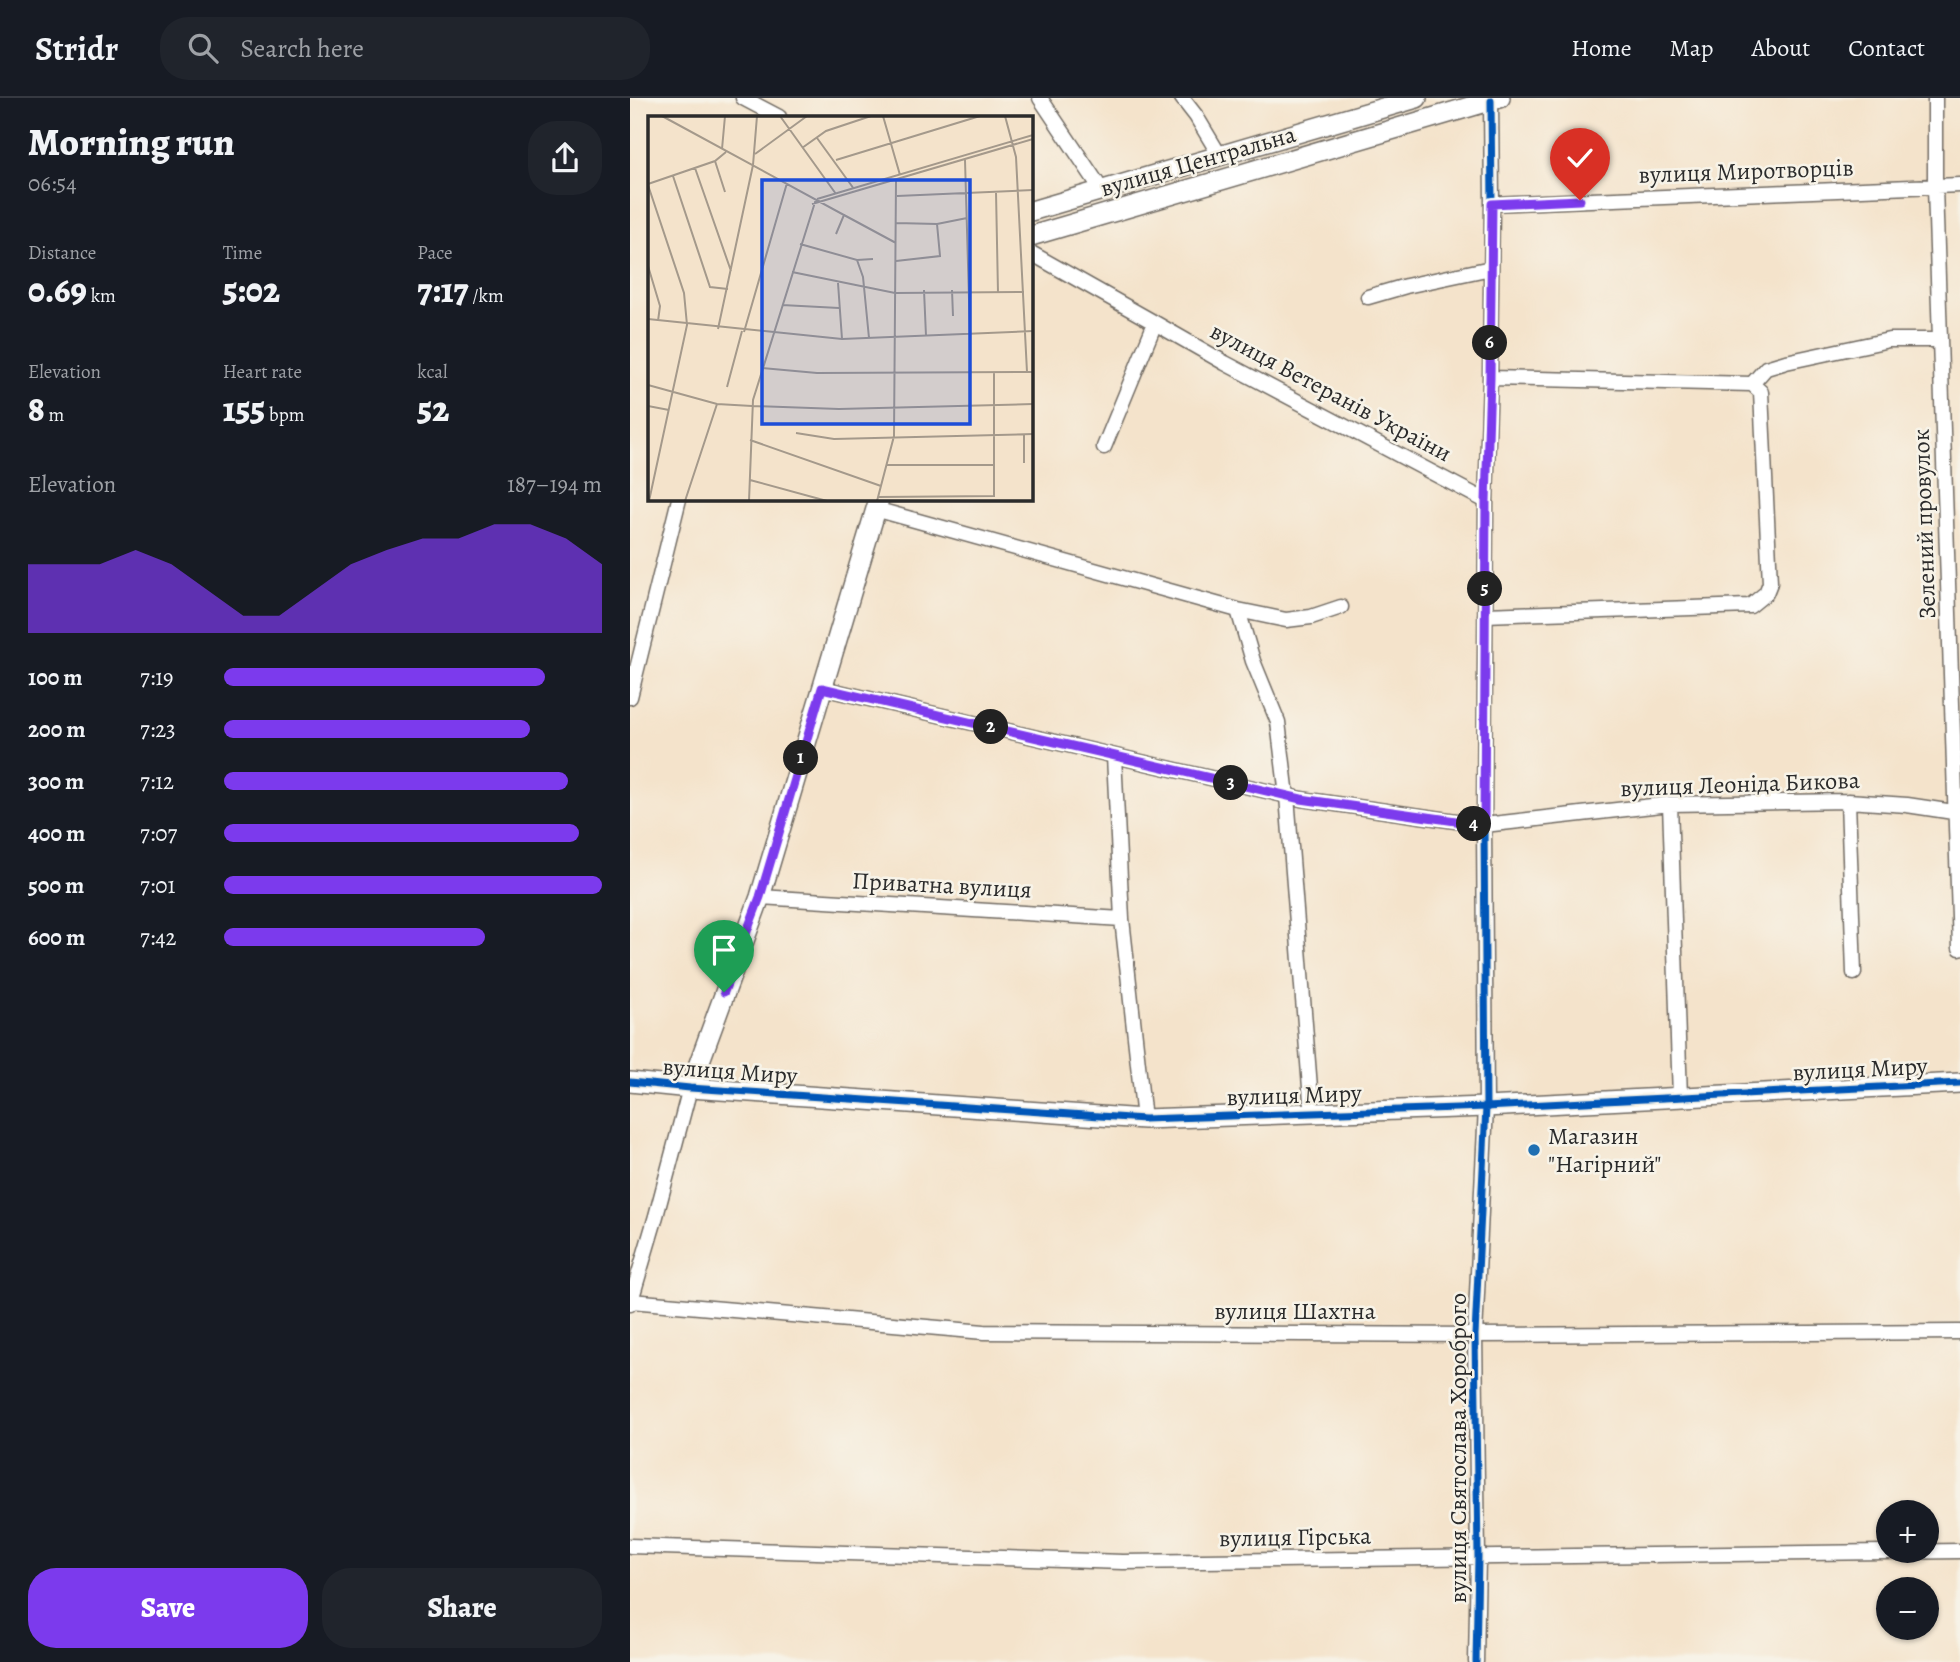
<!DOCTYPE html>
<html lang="en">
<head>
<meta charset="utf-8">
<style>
  body { margin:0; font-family:Alegreya,serif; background:#20242c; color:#f1f3f6; height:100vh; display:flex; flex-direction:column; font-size:26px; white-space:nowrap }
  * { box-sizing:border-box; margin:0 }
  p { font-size:23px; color:#9ea1a6 }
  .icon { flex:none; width:38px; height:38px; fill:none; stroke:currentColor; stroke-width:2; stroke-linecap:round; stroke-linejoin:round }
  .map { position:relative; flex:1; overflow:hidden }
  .side { display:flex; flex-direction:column; background:#171b24; width:630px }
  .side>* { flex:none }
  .fabs { position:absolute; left:1246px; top:1402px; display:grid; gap:14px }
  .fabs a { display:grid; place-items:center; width:63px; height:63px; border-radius:50%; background:#171b24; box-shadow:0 2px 5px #0004; font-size:35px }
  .pin { position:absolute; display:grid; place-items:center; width:60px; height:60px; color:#fff; margin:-72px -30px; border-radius:50% 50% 50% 0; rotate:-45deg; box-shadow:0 0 7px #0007 }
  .pin .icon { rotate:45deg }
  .km { position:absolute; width:35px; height:35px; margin:-18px; border-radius:50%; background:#222; color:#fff; font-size:19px; line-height:35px; text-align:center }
  .round { display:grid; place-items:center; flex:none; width:74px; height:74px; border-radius:28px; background:#20242c }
  .summary { display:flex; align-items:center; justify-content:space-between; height:119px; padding:0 28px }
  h1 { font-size:38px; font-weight:800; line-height:52px }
  .metrics { display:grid; grid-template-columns:repeat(3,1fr); gap:10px; height:119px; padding:7px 28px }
  .metrics div { display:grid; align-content:center }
  .metrics b { font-size:35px; font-weight:800 }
  .metrics small { font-size:19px; font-weight:400 }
  .metrics p { font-size:19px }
  .chart { height:196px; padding:14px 28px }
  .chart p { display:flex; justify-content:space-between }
  .chart svg { width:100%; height:126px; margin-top:7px; fill:#7c3aed; opacity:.7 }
  .button { display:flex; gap:14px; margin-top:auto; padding:14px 28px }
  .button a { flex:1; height:80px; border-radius:28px; background:#7c3aed; color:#fff; font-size:28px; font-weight:800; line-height:80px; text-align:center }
  .button a+a { background:#20242c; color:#f1f3f6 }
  ul { padding:0 28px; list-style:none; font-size:23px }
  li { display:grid; grid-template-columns:112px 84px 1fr; align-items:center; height:52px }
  li i { height:18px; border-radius:9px; background:#7c3aed }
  header { display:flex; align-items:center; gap:42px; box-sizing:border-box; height:98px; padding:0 35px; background:#171b24; border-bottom:2px solid #363941 }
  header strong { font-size:33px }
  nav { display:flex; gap:38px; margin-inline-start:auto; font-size:24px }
  .search { width:490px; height:63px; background:#20242c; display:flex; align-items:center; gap:18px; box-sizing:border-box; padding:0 24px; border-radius:28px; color:#9ea1a6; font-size:26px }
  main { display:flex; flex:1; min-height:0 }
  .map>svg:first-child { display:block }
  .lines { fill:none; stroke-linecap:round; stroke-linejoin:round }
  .minor-casing { stroke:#716b63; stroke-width:17 }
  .tertiary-casing { stroke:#716b63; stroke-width:22 }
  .minor { stroke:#fff; stroke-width:14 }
  .tertiary { stroke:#fff; stroke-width:19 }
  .cycleway-casing { stroke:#f7f3e8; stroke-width:11 }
  .cycleway { stroke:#0057b8; stroke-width:7 }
  .route-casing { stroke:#fff; stroke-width:14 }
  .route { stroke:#7c3aed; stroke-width:9 }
  .poi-dot { fill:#1f6fb2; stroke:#f7f3e8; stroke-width:2.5 }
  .labels { text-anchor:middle; stroke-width:5; stroke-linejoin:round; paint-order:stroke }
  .street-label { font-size:24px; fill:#2b2b2b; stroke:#f7f3e8 }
  .poi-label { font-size:24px; fill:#2b2b2b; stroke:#f7f3e8; text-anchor:start }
  .inset-road { fill:none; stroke:#a4998b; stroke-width:2 }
  .view { fill:#1d4ed8; fill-opacity:0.15; stroke:#1d4ed8; stroke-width:3.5 }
  .inset-edge { fill:none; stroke:#2b2b2b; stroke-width:3.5 }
</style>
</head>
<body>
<header>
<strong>Stridr</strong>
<div class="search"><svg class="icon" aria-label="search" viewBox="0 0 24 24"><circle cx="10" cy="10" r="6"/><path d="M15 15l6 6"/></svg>Search here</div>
<nav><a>Home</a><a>Map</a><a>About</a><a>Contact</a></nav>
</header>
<main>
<section class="side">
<div class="summary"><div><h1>Morning run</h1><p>06:54</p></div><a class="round"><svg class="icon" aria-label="share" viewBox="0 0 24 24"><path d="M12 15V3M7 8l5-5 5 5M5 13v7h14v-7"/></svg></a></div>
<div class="metrics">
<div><p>Distance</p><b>0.69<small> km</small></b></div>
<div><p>Time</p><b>5:02</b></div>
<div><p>Pace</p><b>7:17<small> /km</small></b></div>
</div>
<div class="metrics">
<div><p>Elevation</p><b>8<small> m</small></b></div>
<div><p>Heart rate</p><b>155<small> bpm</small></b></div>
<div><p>kcal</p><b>52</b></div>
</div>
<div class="chart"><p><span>Elevation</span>187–194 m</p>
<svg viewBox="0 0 160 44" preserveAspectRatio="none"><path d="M0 44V20L10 20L20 20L30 15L40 20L50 29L60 38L70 38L80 29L90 20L100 15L110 11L120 11L130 6L140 6L150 11L160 20V44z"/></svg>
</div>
<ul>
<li><b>100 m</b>7:19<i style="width:85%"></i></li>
<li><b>200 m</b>7:23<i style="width:81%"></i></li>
<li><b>300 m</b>7:12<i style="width:91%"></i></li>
<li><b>400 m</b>7:07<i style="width:94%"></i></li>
<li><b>500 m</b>7:01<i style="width:100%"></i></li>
<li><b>600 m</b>7:42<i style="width:69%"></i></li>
</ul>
<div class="button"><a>Save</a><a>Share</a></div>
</section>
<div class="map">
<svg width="1330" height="1564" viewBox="0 0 1330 1564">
  <rect width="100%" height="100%" fill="#f7f3e8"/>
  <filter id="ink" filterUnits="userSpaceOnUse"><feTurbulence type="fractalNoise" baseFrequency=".0143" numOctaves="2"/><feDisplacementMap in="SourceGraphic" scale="14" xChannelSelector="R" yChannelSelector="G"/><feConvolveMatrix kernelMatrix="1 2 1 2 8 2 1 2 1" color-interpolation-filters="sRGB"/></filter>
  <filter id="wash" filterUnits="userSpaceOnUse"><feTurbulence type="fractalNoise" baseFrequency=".00686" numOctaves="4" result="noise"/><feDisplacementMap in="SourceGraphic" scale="28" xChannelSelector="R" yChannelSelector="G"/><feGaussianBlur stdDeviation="1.57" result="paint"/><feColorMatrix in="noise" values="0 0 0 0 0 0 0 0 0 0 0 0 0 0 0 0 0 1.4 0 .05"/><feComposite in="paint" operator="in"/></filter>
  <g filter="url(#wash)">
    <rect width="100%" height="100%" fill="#f4e3cb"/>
  </g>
  <g filter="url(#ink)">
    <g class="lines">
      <g class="minor-casing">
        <path id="minor" d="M113 0 149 19
          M410 0 471 91
          M552 0 566 18 590 58
          M1305 0V89L1330 850
          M862 106 1330 87
          M401 155 525 225 474 349
          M738 199 776 188 861 170
          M525 225 595 265 856 403
          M1122 286 1136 270 1156 264 1259 242H1310
          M245 411 608 512 656 522 681 519 711 509
          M608 512 623 563 648 624 657 698 682 1015
          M855 517 1120 508 1136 495 1140 485 1131 294 1122 286 860 280
          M192 590 671 701 854 727 1040 706 1218 703 1277 707 1330 715
          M0 599 49 401
          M484 658 492 821 514 1021
          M1218 703 1224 875
          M1040 706 1050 999
          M130 799 492 821
          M1 1203 354 1234 845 1237 1330 1234
          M0 1206 26 1118 60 990
          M0 1448 493 1464 1330 1453
          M846 1564 848 1459 845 1237 856 1009 854 727 856 403 860 280 862 106 861 3"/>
      </g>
      <g class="tertiary-casing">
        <path id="tertiary" d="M401 113 787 0
          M401 138 870 0
          M0 984 60 990 514 1021 856 1009 1330 985
          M60 990 130 799 249 401"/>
      </g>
      <use href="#minor" class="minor"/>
      <use href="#tertiary" class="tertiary"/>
      <g class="cycleway-casing">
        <path id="cycleway" d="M0 984 60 990 514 1021 856 1009 1330 985
          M846 1564 848 1459 845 1237 856 1009 854 727 856 403 860 280 862 106 861 3"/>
      </g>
      <use href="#cycleway" class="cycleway"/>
    </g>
  </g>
  <g class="lines" filter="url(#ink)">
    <g class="route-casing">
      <path id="route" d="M94 894 130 799 192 590 671 701 854 727 856 403 860 280 862 106 950 102"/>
    </g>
    <use href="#route" class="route"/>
  </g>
  <circle class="poi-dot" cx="904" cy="1052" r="7"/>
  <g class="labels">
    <g class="street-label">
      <text transform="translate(568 63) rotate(-16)" y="8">вулиця Центральна</text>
      <text transform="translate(1116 73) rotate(-2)" y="8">вулиця Миротворців</text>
      <text transform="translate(701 294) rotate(28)" y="8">вулиця Ветеранів України</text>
      <text transform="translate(1294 426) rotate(-92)" y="8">Зелений провулок</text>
      <text transform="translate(1110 686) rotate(-2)" y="8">вулиця Леоніда Бикова</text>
      <text transform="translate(312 787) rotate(3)" y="8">Приватна вулиця</text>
      <text transform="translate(1230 971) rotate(-3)" y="8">вулиця Миру</text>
      <text transform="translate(100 973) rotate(4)" y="8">вулиця Миру</text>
      <text transform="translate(664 997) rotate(-2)" y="8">вулиця Миру</text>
      <text x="665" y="1221">вулиця Шахтна</text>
      <text transform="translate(828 1350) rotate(-90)" y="8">вулиця Святослава Хороброго</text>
      <text transform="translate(665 1439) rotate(-1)" y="8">вулиця Гірська</text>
    </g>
    <g class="poi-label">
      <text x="918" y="1046">Магазин<tspan x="918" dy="28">"Нагірний"</tspan></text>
    </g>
  </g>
  <g transform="translate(18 18)">
    <rect width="385" height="385" fill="#f4e3cb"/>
    <path class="inset-road" d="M14 0 196 99 188 118M132 0 188 78M235 0 252 59M357 0 368 41 379 256M169 22 206 73M154 32 178 15 223 0M74 33 77 0M107 38 159 0M188 44 332 0M317 44 322 218M67 45 77 76M47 52 83 155M25 60 62 171 80 173M0 68 67 45 78 36M0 69 36 177 39 209 1 385M348 76 350 177M249 80 385 74M169 83 385 19M164 88 385 23M196 99 248 127M289 108 319 102M152 128 209 144 225 143M209 144 215 161 221 222M248 145 292 140 289 108 248 107M0 150 12 190 10 205M144 156 247 177 376 176M190 167 194 223M276 174 278 220M304 174 305 200M134 189 191 192M0 203 194 223 385 215M70 213 105 49 109 0M96 216 139 67M114 252 169 257 385 256M0 269 69 288 104 290 191 293 385 288M79 271 94 215M0 290 21 294M148 317 186 323 385 318M376 318V347M102 324 233 370M239 349H346M102 364 179 385M230 381 346 380V256M37 385 69 288M101 385 105 284 168 83M229 385 246 320 248 64"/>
    <path class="view" d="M114 64H322V308H114Z"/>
    <rect width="385" height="385" class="inset-edge"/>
  </g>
</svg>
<div class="fabs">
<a>+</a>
<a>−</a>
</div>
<div class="pin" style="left:94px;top:894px;background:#1e9e55"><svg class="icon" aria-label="arrive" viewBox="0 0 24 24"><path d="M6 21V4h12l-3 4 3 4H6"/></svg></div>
<div class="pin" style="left:950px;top:102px;background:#d93025"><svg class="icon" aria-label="check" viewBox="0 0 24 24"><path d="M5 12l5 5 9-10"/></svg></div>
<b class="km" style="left:171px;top:660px">1</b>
<b class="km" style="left:361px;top:629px">2</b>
<b class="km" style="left:601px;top:685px">3</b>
<b class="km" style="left:844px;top:726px">4</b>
<b class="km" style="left:855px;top:491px">5</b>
<b class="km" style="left:860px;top:245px">6</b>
</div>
</main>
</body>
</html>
